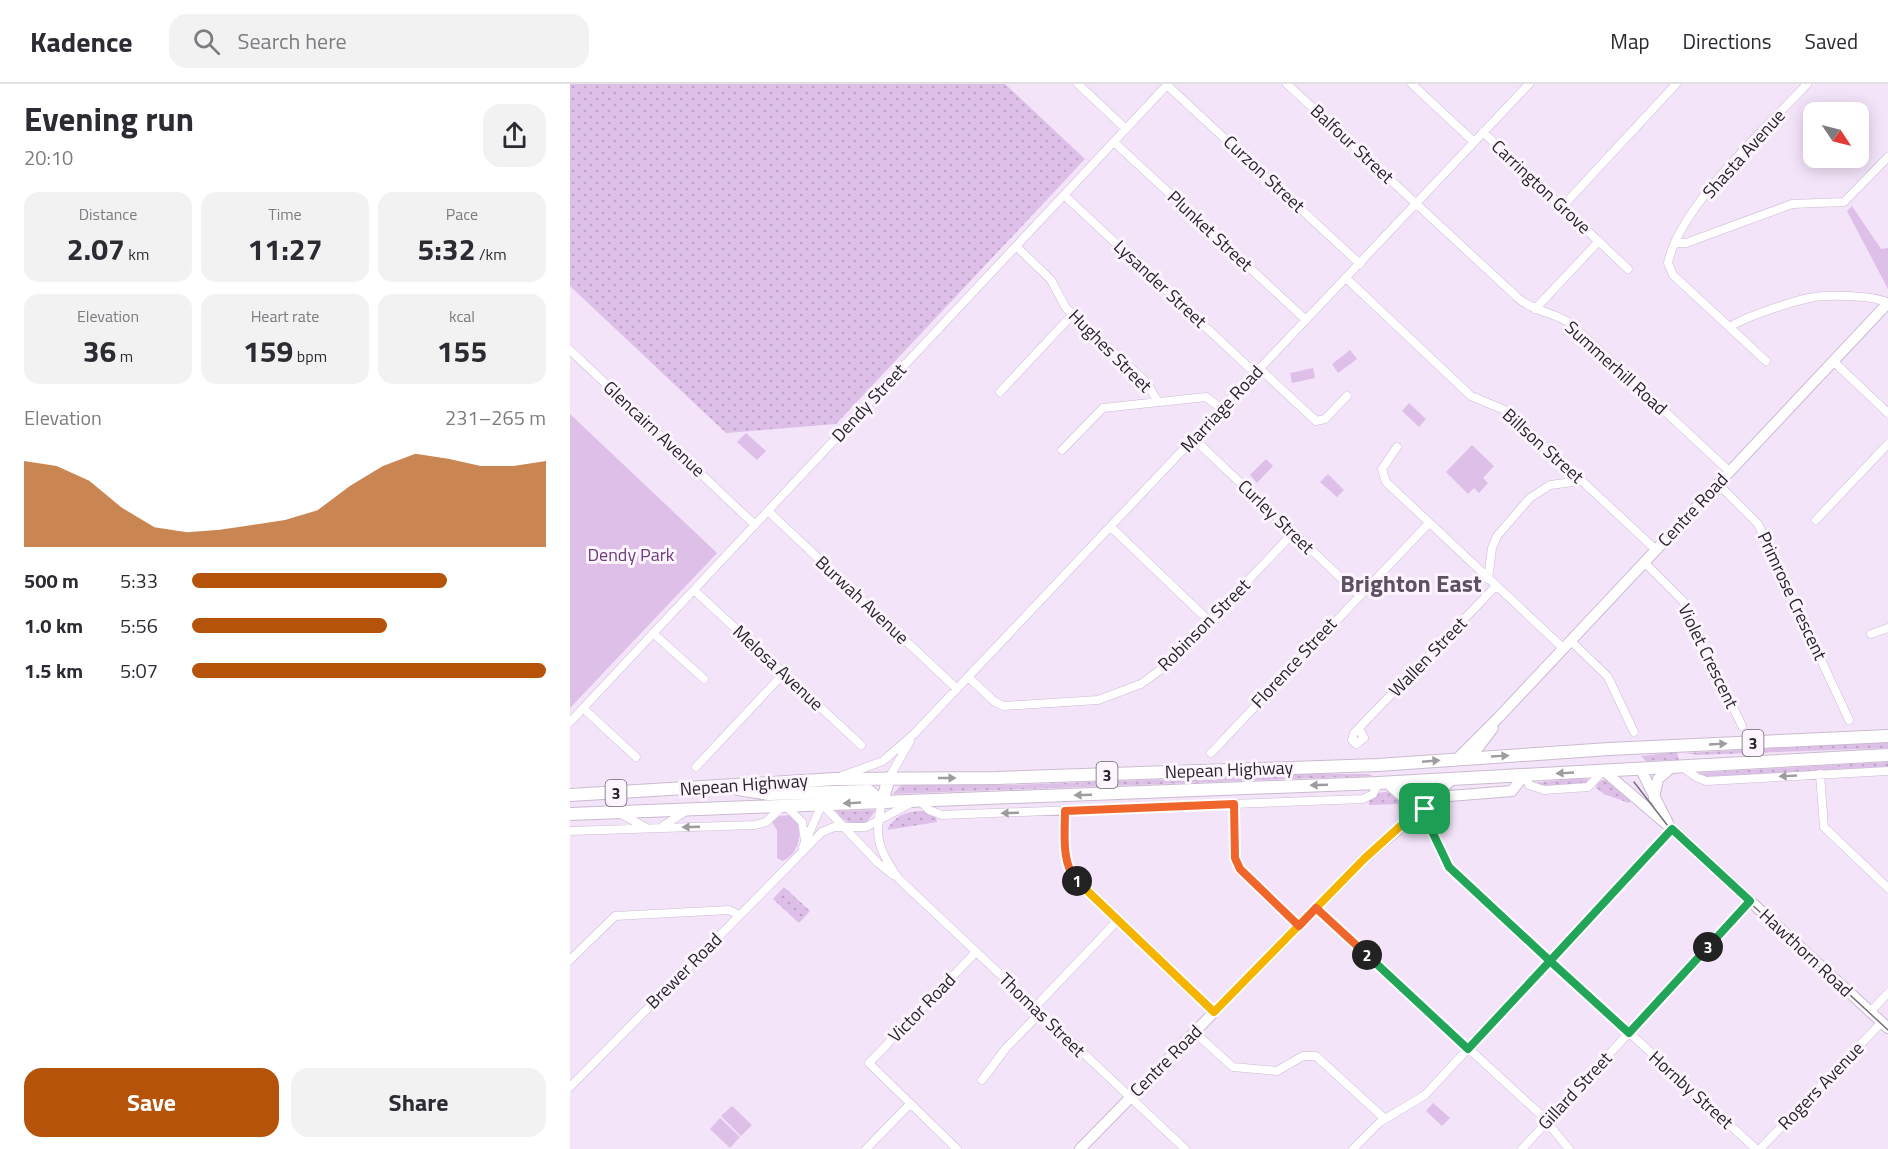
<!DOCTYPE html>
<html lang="en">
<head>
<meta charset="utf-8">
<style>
  body { margin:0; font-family:"Titillium Web",sans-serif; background:#f2f2f3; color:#2b2b33; height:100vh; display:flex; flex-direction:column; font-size:22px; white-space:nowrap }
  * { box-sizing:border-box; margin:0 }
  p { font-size:20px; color:#7c7c81 }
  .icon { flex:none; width:33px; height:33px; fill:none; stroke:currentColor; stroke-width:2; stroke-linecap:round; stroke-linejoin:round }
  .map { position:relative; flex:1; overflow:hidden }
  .details { display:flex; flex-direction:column; background:#fff; width:570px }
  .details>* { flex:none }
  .needle { width:39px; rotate:125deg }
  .controls { position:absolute; left:1233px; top:18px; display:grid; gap:12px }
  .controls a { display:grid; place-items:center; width:66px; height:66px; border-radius:12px; background:#fff; box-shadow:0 3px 15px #0003; font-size:30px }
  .pin { position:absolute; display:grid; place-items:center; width:51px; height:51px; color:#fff; margin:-26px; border-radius:12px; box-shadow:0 3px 9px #0006 }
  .km { position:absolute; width:30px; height:30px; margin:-15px; border-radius:50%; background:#222; color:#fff; font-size:16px; line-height:30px; text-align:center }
  .round { display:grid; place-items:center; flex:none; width:63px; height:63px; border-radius:18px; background:#f2f2f3 }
  .summary { display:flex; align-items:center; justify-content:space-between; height:102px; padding:0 24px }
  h1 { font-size:33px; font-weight:700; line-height:45px }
  .figures { display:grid; grid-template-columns:repeat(3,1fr); gap:9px; height:102px; padding:6px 24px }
  .figures div { display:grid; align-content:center; border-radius:15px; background:#f2f2f3; text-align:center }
  .figures b { font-size:30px; font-weight:700 }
  .figures small { font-size:16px; font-weight:400 }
  .figures p { font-size:16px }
  .chart { height:168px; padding:12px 24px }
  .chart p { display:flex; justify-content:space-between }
  .chart svg { width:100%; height:108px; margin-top:6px; fill:#b45309; opacity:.7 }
  .button { display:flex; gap:12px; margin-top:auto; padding:12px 24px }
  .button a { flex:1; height:69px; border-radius:18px; background:#b45309; color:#fff; font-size:24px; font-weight:700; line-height:69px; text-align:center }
  .button a+a { background:#f2f2f3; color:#2b2b33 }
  ul { padding:0 24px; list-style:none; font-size:20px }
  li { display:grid; grid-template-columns:96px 72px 1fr; align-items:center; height:45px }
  li i { height:15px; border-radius:8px; background:#b45309 }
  header { display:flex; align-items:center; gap:36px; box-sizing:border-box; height:84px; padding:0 30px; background:#fff; border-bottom:2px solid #e1e1e2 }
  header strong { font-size:28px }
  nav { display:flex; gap:33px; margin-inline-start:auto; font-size:21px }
  .search { width:420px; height:54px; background:#f2f2f3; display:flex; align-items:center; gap:15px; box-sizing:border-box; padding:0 21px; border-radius:18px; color:#7c7c81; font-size:22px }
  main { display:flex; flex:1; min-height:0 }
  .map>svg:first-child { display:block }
  .grass { fill:url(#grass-dots) }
  .park { fill:#ddbfe7 }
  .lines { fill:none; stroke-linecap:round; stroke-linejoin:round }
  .minor-casing { stroke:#cbbbd1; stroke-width:9 }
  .major-casing { stroke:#cbbbd1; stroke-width:12 }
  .highway-casing { stroke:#cbbbd1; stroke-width:14 }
  .minor { stroke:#fff; stroke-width:8 }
  .major { stroke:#fff; stroke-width:10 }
  .highway { stroke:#fff; stroke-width:12 }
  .tram { stroke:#786e7c; stroke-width:1.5 }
  .oneway { fill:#9f9ca0 }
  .split-1-casing { stroke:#fff; stroke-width:12 }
  .split-2-casing { stroke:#fff; stroke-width:12 }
  .split-3-casing { stroke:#fff; stroke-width:12 }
  .split-4-casing { stroke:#fff; stroke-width:12 }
  .split-1 { stroke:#f5b400; stroke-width:8 }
  .split-2 { stroke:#f0652b; stroke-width:8 }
  .split-3 { stroke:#22a559; stroke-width:8 }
  .split-4 { stroke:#22a559; stroke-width:8 }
  .labels { text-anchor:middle; stroke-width:6; stroke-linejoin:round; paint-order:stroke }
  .shield { fill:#fcf5fe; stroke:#69636b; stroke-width:1.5 }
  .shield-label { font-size:16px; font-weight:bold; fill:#2a242c }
  .street-label { font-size:18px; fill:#2a242c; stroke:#fcf5fe }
  .park-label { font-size:18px; fill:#6c3c7b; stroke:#fcf5fe }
  .district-label { font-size:24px; font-weight:bold; fill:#5f5163; stroke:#fcf5fe }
</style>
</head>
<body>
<header>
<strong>Kadence</strong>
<div class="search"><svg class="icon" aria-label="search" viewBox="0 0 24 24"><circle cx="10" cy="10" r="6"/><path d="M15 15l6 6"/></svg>Search here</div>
<nav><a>Map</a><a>Directions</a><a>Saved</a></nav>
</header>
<main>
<section class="details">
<div class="summary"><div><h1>Evening run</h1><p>20:10</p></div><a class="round"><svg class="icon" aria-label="share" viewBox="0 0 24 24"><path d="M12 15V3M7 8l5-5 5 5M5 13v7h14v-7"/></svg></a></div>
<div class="figures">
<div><p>Distance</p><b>2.07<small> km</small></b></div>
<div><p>Time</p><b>11:27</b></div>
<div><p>Pace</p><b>5:32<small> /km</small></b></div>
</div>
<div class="figures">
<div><p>Elevation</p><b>36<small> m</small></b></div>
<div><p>Heart rate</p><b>159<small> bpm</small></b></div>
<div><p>kcal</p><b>155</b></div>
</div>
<div class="chart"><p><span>Elevation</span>231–265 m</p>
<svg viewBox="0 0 160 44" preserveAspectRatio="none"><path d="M0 44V9L10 11L20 17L30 28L40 36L50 38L60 37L70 35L80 33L90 29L100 19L110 11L120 6L130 8L140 11L150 11L160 9V44z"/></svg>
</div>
<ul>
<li><b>500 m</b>5:33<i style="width:72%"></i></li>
<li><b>1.0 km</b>5:56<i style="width:55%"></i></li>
<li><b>1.5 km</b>5:07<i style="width:100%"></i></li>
</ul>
<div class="button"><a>Save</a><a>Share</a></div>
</section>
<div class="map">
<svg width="1318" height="1065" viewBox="0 0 1318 1065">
  <defs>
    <pattern id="grass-dots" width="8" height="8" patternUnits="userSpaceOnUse" patternTransform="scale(1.5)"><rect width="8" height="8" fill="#ddbfe7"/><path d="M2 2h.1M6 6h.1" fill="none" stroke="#bea4c6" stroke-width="1.8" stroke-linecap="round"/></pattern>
  </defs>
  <rect width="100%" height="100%" fill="#f4e4fa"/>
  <path class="grass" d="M0 0H435L515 75 266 340 156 349 0 202Z
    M1318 658V664L1127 671 1115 669Z
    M1107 668 1109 676H1107L1076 677 1071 672Z
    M1318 678V684L1141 694 1124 689Z
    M740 690H798L803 692 323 710 331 701H438Z
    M1012 694 1021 696 1016 699 973 702 961 699Z
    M1032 696H1038L1061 716 1059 719 1034 710 1026 704 1027 700Z
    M822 707 832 720 799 721V717L808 709Z
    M266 727 305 726V727L297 738C284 742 273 739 266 727Z
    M355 727 366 733 367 738 317 746C324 731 339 726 355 727Z
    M214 803 240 827 229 839 203 815Z"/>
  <path class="park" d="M1282 122 1311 165 1318 164V205L1277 127Z
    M780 266 787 275 768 289 762 280Z
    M743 284 745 294 722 299 720 289Z
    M839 319 856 335 849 343 832 327Z
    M0 330 147 469 0 624Z
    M176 349 196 367 187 376 167 358Z
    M902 361 924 382 913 394 918 399 909 409 904 404 898 410 876 388Z
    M696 375 703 382 687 399 680 391Z
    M758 390 774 406 767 413 750 398Z
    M221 731 229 738C231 754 228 770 213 777L207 774V746L202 738 209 732Z
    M863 1019 880 1034 872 1042 856 1027Z
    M162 1022 182 1041 171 1052 151 1032Z
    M150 1034 170 1053 160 1064 140 1045Z"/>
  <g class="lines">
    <g class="minor-casing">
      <path id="minor" d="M508 0 556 45
        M717 0 948 214C964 228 984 228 1001 240L1159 387
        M842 0 904 58
        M597 1 790 180
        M913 48 1058 185
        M544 58 736 236
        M494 111 686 290
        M992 123 1106 0
        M1105 159H1116L1222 120 1274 118 1318 73
        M446 162 481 196 496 224 577 299 588 318
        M776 194 901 312 937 327 1086 466
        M965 225 1029 157
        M1160 243C1174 233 1221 218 1239 214 1256 210 1304 211 1318 219
        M0 266 185 441
        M1196 277 1103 191 1098 179C1109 123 1197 43 1237 0
        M1263 277 1318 329
        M690 285 746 337 755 335 777 312
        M430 308 503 230
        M624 355 789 511
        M827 363 812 385 816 398 993 564
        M492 366 533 324 636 313 652 325
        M1148 400 1188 440 1279 636
        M198 427 387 605
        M1246 436 1318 360
        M541 443 639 537
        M1074 478 1113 517 1172 642
        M918 495 922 464 927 452 960 414 980 401 1011 397
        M124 506 291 661
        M83 549 134 595
        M1301 550 1318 544
        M1001 557 1038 593 1064 648
        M398 593 425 618 434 622 528 616 571 600 601 578 723 449
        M13 624 66 673
        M0 638 598 0
        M789 645 794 654 786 660 782 656 784 649 926 502
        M641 669 859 439
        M1111 682 1126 693 1136 697 1318 687
        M126 683 214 589
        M1250 690 1254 743 1318 804
        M955 691 959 701 974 706 1018 703 1033 687
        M272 692 313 677 344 650 959 0
        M319 694 340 657
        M349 716 359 726 372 731 793 715 803 710 808 699
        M312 718C303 753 309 767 329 795L615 1065
        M252 720 308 779 323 791
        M664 720 665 773 670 785 729 841
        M216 722 232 738 235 757
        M854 725 859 742 879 783 1186 1065
        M495 727 496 775 504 793 644 928
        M49 729 75 743
        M93 742 116 727
        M0 747 185 741 196 738 213 722
        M233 763 252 720
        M746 824 971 1031 999 1065
        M0 876 45 832 159 826 169 831
        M464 924 548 836
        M1300 928 1318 909
        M624 948 663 983 707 987 733 972H746L815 1035
        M412 996 436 964 470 929
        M0 1003 252 748 264 743H296L345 717
        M296 1065 340 1020
        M387 1065 299 979 406 868
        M783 1065 810 1038 855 1011 1102 745
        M952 1065 1180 817
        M1190 1065 1312 938"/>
    </g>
    <g class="major-casing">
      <path id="major" d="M901 673 923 644
        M887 675 929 633 1318 219
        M1070 684 1098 739
        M1034 687 1102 745 1318 944
        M816 698 834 714 835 735
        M867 713 942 707 954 691
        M1084 714 1088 695 1102 683
        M836 737 846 720 868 695
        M510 1065 795 774C825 747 856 724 883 694"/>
    </g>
    <g class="highway-casing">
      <path id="highway" d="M168 705 199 710 299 707 312 718
        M0 711 265 695 426 694 808 681 1039 665 1318 652
        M312 718 319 694
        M0 730 808 699 1318 671"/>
    </g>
    <use href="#minor" class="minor"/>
    <use href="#major" class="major"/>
    <use href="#highway" class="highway"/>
    <path class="tram" d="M1064 698 1101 746 1318 946"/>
  </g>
  <defs><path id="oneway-solid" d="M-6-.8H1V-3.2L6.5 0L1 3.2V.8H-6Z" transform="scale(1.5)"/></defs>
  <g class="oneway">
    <use href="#oneway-solid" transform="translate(1148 660) rotate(-3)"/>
    <use href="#oneway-solid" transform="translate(930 672) rotate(-3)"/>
    <use href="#oneway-solid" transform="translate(861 677) rotate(-5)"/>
    <use href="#oneway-solid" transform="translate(995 689) rotate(177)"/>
    <use href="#oneway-solid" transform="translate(1218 692) rotate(177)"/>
    <use href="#oneway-solid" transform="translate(377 694)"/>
    <use href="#oneway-solid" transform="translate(749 701) rotate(178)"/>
    <use href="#oneway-solid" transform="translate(513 711) rotate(178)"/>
    <use href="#oneway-solid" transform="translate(282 719) rotate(177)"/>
    <use href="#oneway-solid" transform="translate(440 729) rotate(178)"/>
    <use href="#oneway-solid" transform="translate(121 743) rotate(178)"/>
  </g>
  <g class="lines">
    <g class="split-1-casing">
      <path id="split-1" d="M507 797 644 928 795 774 836 737 855 725"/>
    </g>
    <g class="split-2-casing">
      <path id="split-2" d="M507 797C491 780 495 749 495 727L664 720 665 774 670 785 729 842 746 824 797 871"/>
    </g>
    <g class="split-3-casing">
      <path id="split-3" d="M797 871 898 965 980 877 1059 949 1138 863"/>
    </g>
    <g class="split-4-casing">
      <path id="split-4" d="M855 725 859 741 879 783 980 877 1102 745 1180 817 1138 863"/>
    </g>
    <use href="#split-1" class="split-1"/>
    <use href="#split-2" class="split-2"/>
    <use href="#split-3" class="split-3"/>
    <use href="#split-4" class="split-4"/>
  </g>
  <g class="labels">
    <g class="shield">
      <rect x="1172.5" y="646" width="21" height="26" rx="4.5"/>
      <rect x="526.5" y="678" width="21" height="26" rx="4.5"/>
      <rect x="35.5" y="696" width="21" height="26" rx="4.5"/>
    </g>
    <g class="shield-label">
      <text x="1183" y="665">3</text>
      <text x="537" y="697">3</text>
      <text x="46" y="715">3</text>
    </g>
    <g class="street-label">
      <text transform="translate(782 60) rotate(43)" y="6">Balfour Street</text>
      <text transform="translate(1174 70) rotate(-48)" y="6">Shasta Avenue</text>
      <text transform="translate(694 90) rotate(43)" y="6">Curzon Street</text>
      <text transform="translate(971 103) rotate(43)" y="6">Carrington Grove</text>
      <text transform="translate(640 147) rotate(43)" y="6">Plunket Street</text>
      <text transform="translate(590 200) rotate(43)" y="6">Lysander Street</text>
      <text transform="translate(540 267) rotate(45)" y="6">Hughes Street</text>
      <text transform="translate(1046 284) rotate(42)" y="6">Summerhill Road</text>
      <text transform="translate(299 319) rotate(-47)" y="6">Dendy Street</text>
      <text transform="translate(652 325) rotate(-47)" y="6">Marriage Road</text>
      <text transform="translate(84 345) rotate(43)" y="6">Glencairn Avenue</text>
      <text transform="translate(973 362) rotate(42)" y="6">Billson Street</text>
      <text transform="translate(1123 426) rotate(-47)" y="6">Centre Road</text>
      <text transform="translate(706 433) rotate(44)" y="6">Curley Street</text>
      <text transform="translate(1222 512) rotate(65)" y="6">Primrose Crescent</text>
      <text transform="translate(292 516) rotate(43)" y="6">Burwah Avenue</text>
      <text transform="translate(634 541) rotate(-45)" y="6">Robinson Street</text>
      <text transform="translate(1138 572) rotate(64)" y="6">Violet Crescent</text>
      <text transform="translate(858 573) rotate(-46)" y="6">Wallen Street</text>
      <text transform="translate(724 579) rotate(-47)" y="6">Florence Street</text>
      <text transform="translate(208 584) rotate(43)" y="6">Melosa Avenue</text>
      <text transform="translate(659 686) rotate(-2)" y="6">Nepean Highway</text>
      <text transform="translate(174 701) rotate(-4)" y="6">Nepean Highway</text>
      <text transform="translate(1236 869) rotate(43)" y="6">Hawthorn Road</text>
      <text transform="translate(114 887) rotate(-45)" y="6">Brewer Road</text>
      <text transform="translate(352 924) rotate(-46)" y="6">Victor Road</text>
      <text transform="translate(472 931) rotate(44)" y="6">Thomas Street</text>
      <text transform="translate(596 977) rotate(-45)" y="6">Centre Road</text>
      <text transform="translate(1251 1002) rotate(-46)" y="6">Rogers Avenue</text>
      <text transform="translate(1121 1006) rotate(42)" y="6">Hornby Street</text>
      <text transform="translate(1005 1007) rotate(-47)" y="6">Gillard Street</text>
    </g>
    <g class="park-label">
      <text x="61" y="477">Dendy Park</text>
    </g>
    <g class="district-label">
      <text x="841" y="508">Brighton East</text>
    </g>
  </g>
</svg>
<div class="controls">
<a><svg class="needle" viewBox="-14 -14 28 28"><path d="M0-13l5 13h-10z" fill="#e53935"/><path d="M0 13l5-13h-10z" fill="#7c7c81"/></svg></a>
</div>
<div class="pin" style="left:855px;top:725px;background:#1e9e55"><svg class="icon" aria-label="arrive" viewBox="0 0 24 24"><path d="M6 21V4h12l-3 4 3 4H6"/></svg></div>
<b class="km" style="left:507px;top:797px">1</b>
<b class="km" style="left:797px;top:871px">2</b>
<b class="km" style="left:1138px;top:863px">3</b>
</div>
</main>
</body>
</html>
